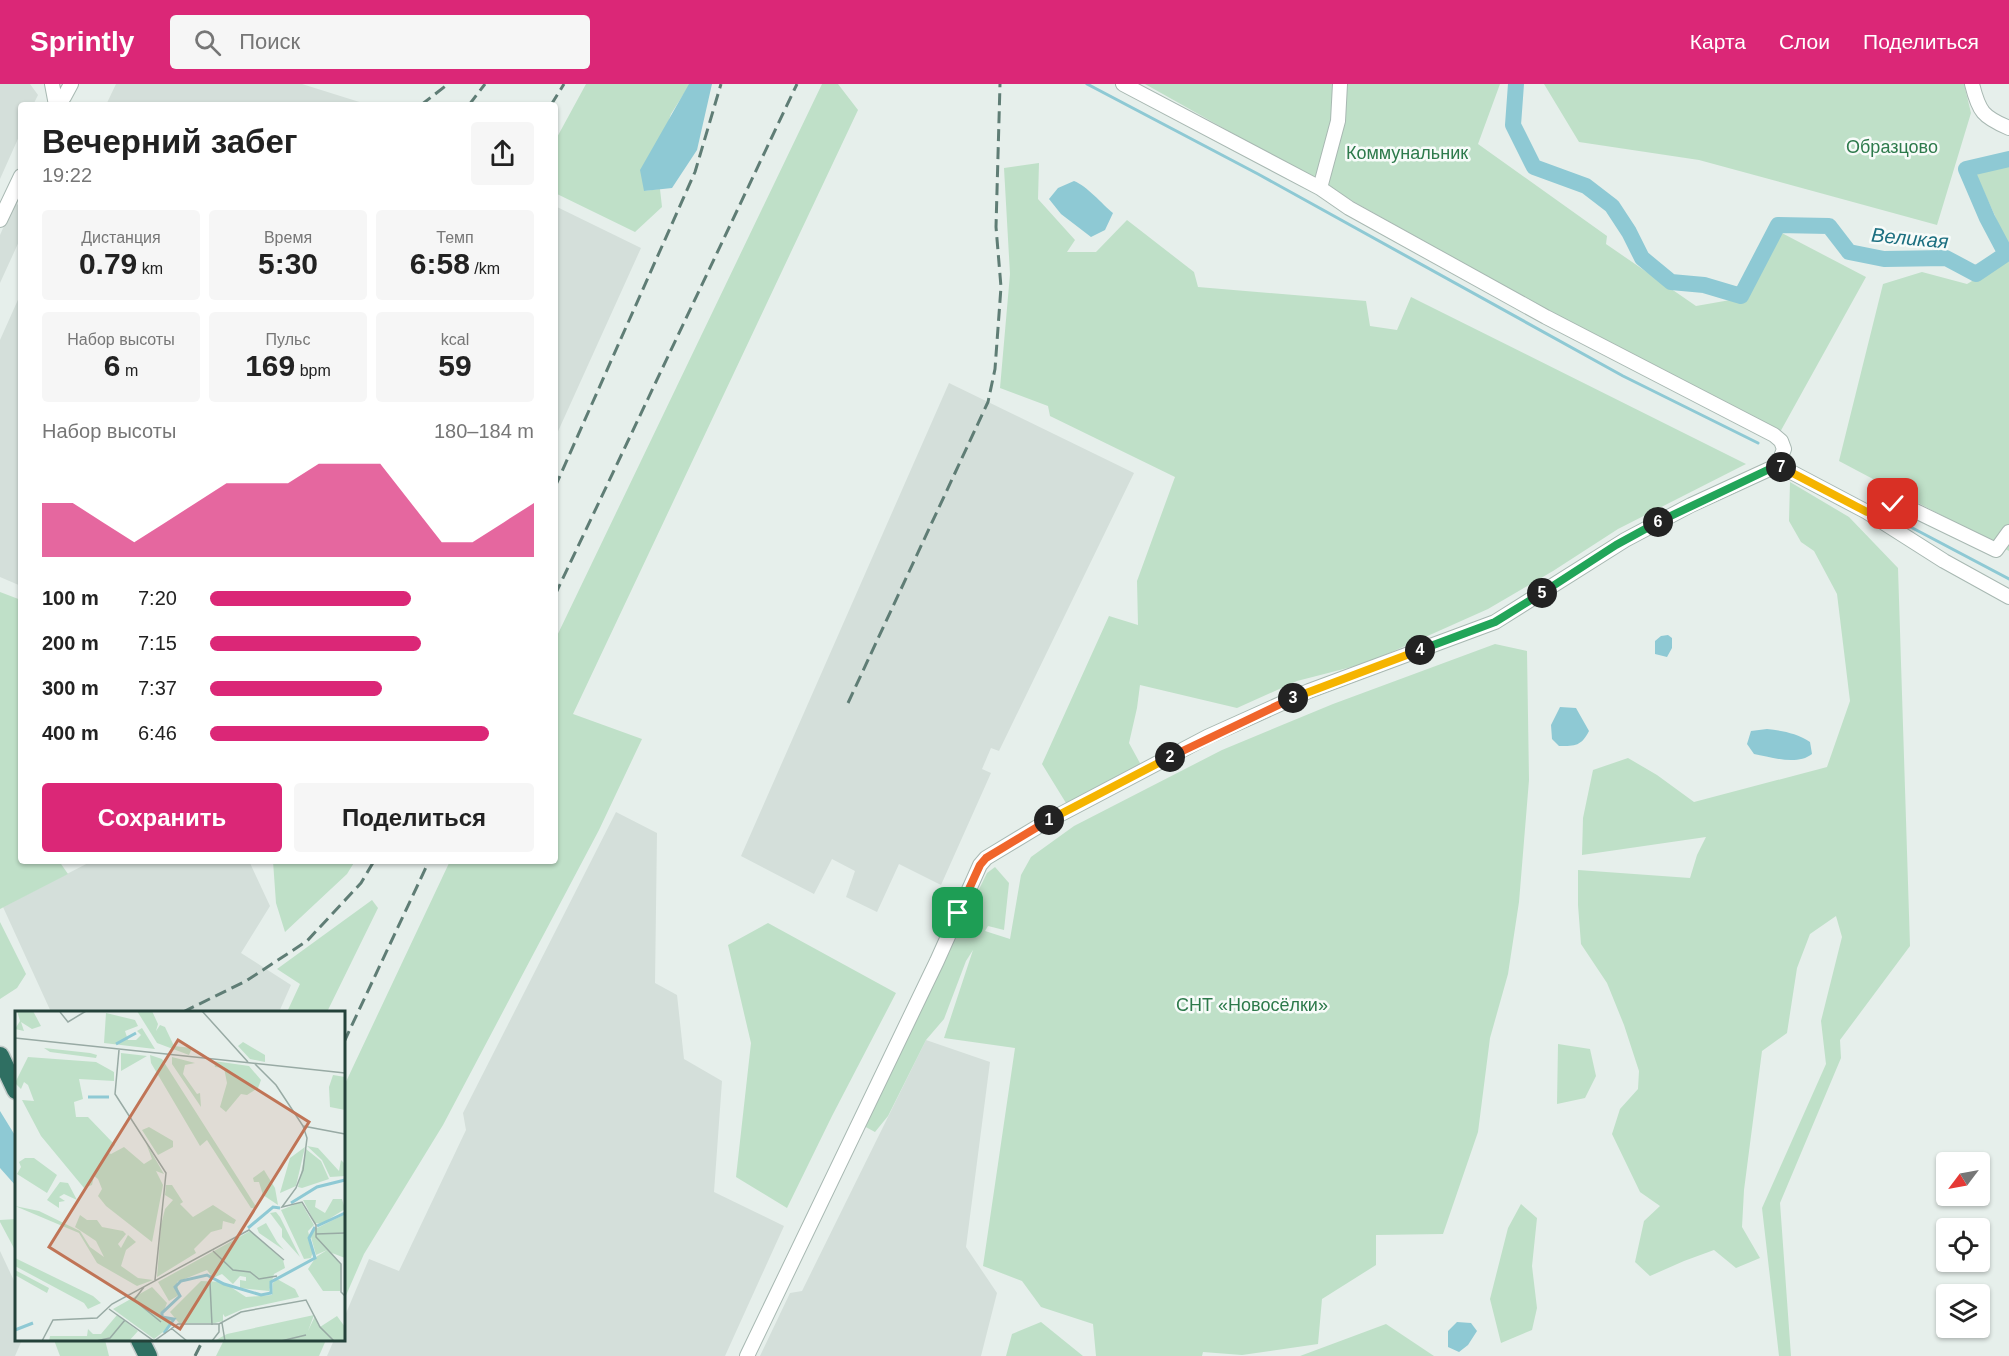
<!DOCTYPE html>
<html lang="ru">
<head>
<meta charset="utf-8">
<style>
  body { margin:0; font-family:Arial,sans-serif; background:#f6f6f6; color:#222; height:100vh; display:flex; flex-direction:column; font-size:22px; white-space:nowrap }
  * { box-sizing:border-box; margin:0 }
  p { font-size:20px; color:#767676 }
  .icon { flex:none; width:33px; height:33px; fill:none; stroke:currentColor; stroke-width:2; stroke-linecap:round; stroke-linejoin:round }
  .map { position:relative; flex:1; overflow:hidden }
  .drawer { position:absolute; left:18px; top:18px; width:540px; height:762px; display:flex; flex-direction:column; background:#fff; border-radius:6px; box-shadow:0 2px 4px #0004 }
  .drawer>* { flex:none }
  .needle { width:39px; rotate:238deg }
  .tools { position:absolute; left:1936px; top:1068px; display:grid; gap:12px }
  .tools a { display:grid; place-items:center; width:54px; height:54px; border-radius:6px; background:#fff; box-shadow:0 2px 4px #0004; font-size:30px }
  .pin { position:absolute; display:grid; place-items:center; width:51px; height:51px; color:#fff; margin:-26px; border-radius:12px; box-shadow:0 3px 9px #0006 }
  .km { position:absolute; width:30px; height:30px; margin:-15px; border-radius:50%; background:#222; color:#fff; font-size:16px; line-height:30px; text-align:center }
  .round { display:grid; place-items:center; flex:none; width:63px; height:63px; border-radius:6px; background:#f6f6f6 }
  .overview { display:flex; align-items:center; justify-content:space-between; height:102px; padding:0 24px }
  h1 { font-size:33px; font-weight:600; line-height:45px }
  .metrics { display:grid; grid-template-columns:repeat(3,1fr); gap:9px; height:102px; padding:6px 24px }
  .metrics div { display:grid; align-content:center; border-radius:6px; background:#f6f6f6; text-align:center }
  .metrics b { font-size:30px; font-weight:600 }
  .metrics small { font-size:16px; font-weight:400 }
  .metrics p { font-size:16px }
  .chart { height:168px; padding:12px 24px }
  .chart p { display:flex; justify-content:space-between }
  .chart svg { width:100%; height:108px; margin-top:6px; fill:#db2777; opacity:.7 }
  .action { display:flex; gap:12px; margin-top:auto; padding:12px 24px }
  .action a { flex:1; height:69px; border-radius:6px; background:#db2777; color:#fff; font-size:24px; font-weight:600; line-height:69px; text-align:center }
  .action a+a { background:#f6f6f6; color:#222 }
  ul { padding:0 24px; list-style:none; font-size:20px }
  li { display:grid; grid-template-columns:96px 72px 1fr; align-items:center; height:45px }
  li i { height:15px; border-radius:8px; background:#db2777 }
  header { display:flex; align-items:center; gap:36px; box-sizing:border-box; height:84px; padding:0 30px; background:#db2777; color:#fff }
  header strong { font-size:28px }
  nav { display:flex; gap:33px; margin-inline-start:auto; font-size:21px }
  .search { width:420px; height:54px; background:#f6f6f6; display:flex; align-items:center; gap:15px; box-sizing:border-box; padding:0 21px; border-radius:6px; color:#767676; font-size:22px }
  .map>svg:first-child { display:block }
  .built { fill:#d4dfda }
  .green { fill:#bfe0c8 }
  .water { fill:#8ec9d4 }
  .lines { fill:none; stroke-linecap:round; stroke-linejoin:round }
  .stream { stroke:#8ec9d4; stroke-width:3 }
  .river { stroke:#8ec9d4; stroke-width:16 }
  .minor-casing { stroke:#a8b8b2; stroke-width:16 }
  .highway-casing { stroke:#c2cac8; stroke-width:21 }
  .minor { stroke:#fff; stroke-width:14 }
  .highway { stroke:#2f6f62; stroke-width:18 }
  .rail { stroke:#5f7d75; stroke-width:3; stroke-dasharray:12 6; stroke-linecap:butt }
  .split-1-casing { stroke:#fff; stroke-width:12 }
  .split-2-casing { stroke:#fff; stroke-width:12 }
  .split-3-casing { stroke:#fff; stroke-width:12 }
  .split-4-casing { stroke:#fff; stroke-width:12 }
  .split-5-casing { stroke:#fff; stroke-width:12 }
  .split-6-casing { stroke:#fff; stroke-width:12 }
  .split-7-casing { stroke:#fff; stroke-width:12 }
  .split-8-casing { stroke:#fff; stroke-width:12 }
  .split-1 { stroke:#f0652b; stroke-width:8 }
  .split-2 { stroke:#f5b400; stroke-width:8 }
  .split-3 { stroke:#f0652b; stroke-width:8 }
  .split-4 { stroke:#f5b400; stroke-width:8 }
  .split-5 { stroke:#22a559; stroke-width:8 }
  .split-6 { stroke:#22a559; stroke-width:8 }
  .split-7 { stroke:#22a559; stroke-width:8 }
  .split-8 { stroke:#f5b400; stroke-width:8 }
  .labels { text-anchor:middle; stroke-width:5; stroke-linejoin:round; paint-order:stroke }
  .park-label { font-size:18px; fill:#2d7a4b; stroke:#f7fbf9 }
  .water-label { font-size:20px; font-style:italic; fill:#1c6f80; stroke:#f7fbf9 }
  .inset-river { fill:none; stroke:#8ec9d4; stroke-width:3 }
  .inset-road { fill:none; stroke:#98aaa4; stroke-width:1.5 }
  .view { fill:#c07456; fill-opacity:0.15; stroke:#c07456; stroke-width:3 }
  .inset-edge { fill:none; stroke:#24423a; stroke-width:3 }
</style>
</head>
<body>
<header>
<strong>Sprintly</strong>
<div class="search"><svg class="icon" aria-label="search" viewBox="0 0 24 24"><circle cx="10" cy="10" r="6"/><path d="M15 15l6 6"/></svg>Поиск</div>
<nav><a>Карта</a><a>Слои</a><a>Поделиться</a></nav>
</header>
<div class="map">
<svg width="2009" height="1272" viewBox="0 0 2009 1272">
  <rect width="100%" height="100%" fill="#e6efeb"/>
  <path class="built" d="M0 0H30L38 11 33 21H21V48L0 95Z
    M116 0H302L369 21H106Z
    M14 119 21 122V153L0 199V151Z
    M555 122 641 164 555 354Z
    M21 209V502L0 493V256Z
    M949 299 1134 389 999 667 991 664 982 685 991 689 941 801 899 780 877 828 846 813 855 787 832 775 814 810 741 772Z
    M616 728 657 749 655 899 677 911 684 975 722 997 714 1108 784 1142 725 1272H327L334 1256H344V1234L369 1175 399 1187 466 1046 463 1029Z
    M92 777H249L270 822 241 869 291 901 279 928H51L3 823Z
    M926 956 990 978 966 1163 997 1209 981 1272H760L790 1209 802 1207Z
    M0 1167 16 1201V1256H22L15 1272H0Z"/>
  <path class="green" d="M586 0H690L671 30 644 107 660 105 662 123 635 148 555 109V57Z
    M822 0H838L858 26 573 630 642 655 599 746 443 1041 364 1170 344 1216V1002L450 777H555V556Z
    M1145 0H1500L1478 60 1607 152 1606 160 1696 222 1736 215 1776 146 1866 193 1779 350 1557 232Z
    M1544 0H1964L1971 29 1937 141 1699 76 1579 58Z
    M2009 75V163L1976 90Z
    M1039 79 1038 115 1075 156 1067 168H1096L1127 136 1194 188 1198 203 1366 217 1370 242 1397 246 1411 213 1746 380 1618 445 1553 487 1488 525 1367 579 1297 597 1237 624 1140 601 1137 624 1129 659 1141 681 1066 719 1042 680 1109 532 1138 541 1137 497 1175 393 1050 332 1048 322 1000 304 1010 190 1004 84Z
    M2009 175V467L1839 377 1883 200 1922 188 1967 200Z
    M1790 398 1849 433 1898 484 1910 862 1840 956 1841 974 1780 1119 1791 1272H1779L1762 1124 1826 980 1821 937 1842 853 1836 832 1810 850 1797 884 1787 949 1762 967 1744 1106 1742 1143 1760 1174 1736 1184 1714 1166 1684 1177 1650 1192 1635 1178 1644 1137 1660 1122 1640 1108 1612 1050 1620 1025 1638 1005 1639 987 1624 941 1607 899 1581 860 1578 821V786L1690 794 1697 771 1706 753 1582 771 1583 734 1593 686 1628 674 1657 691 1694 718 1827 683 1850 617 1837 510 1814 467 1801 458 1789 437Z
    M0 508 21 516V777H59L68 790 0 825Z
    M1495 560 1527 567 1529 696 1519 818 1508 890 1490 954 1478 1048 1443 1150 1376 1151V1181L1322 1215 1318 1260 1242 1271 1203 1268 1202 1272H1096L1093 1240 1041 1223 1022 1197 983 1182 1015 964 944 954 973 866 966 877 944 935 926 956 888 1032 875 1048 862 1041 987 789 995 783 1009 799 1004 846 988 842 985 847 1010 855 1021 791 1031 773 1074 742 1222 666 1333 620Z
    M273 777H355L347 790 285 848 276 819Z
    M372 816 378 824 327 928H287L300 900 277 885Z
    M0 838 26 890 17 904 0 915Z
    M768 839 896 909 832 1032 787 1124 736 1093 751 959 728 861Z
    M1558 960 1590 965 1596 992 1585 1014 1557 1020Z
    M1521 1120 1537 1134 1532 1182 1537 1224 1532 1246 1501 1259 1490 1215 1508 1144Z
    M16 1135V1168L0 1138V1136Z
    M1041 1238 1083 1272H1006L1012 1250Z
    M1386 1240 1434 1272H1300Z
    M54 1256H105L109 1272H60Z
    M224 1256H326L319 1272H216Z"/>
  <path class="water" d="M689 0H712L697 66 672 104 644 107 640 86Z
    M1074 97C1087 102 1102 120 1113 129L1105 146 1091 153 1061 130 1049 115 1058 104Z
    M1668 551 1672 554V564L1667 573 1655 570V557L1661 552Z
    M1560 623 1576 624 1589 647C1581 662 1576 662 1559 662L1552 655 1551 641Z
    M1767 645C1783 647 1796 649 1810 658L1812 670C1797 682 1771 673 1754 670L1747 660 1751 647Z
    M0 1027 16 1053V1102L0 1084Z
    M1457 1238 1471 1239 1477 1247 1468 1261 1459 1268 1448 1263V1247Z"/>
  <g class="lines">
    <path class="stream" d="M1087 0 1258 90 1623 292 1758 359
      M1903 439 2009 495"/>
    <path class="river" d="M1516 0 1513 41 1534 83 1586 102 1612 122 1629 148 1642 174 1671 198 1704 201 1741 212 1778 141 1829 142 1849 168 1884 175 1946 174 1976 190 2006 170 1987 134 1966 85 2009 75"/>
    <g class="minor-casing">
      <path id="minor" d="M52 0 56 21
        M1972 0C1979 28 1983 33 2009 44
        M57 19 64 13 71 0
        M1320 104 1338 37 1340 0
        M0 136 21 92
        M1778 381 1867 428 1944 477 2009 513
        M1867 428 1893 420H1901L1996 466 2009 448
        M747 1272 937 877 980 781 986 774 1044 739 1207 653 1309 607 1495 538 1625 456 1691 421 1778 381 1784 365 1781 357 1774 351 1546 233 1349 124 1320 104 1123 0"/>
    </g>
    <g class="highway-casing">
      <path id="highway" d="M0 972 16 1006
        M140 1256 148 1272"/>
    </g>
    <use href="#minor" class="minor"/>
    <use href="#highway" class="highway"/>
    <path class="rail" d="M421 21 448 0
      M469 21 485 0
      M551 21 564 0
      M555 403 695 88 721 0
      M555 511 797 0
      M848 619 988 318 995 285 1001 203 996 143 1000 0
      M183 928 246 897 307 857 361 799 374 777
      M344 958 429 777
      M195 1272 203 1256"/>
  </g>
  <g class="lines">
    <g class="split-1-casing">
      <path id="split-1" d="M958 829 980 781 986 774 1049 736"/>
    </g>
    <g class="split-2-casing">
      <path id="split-2" d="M1049 736 1170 673"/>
    </g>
    <g class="split-3-casing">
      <path id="split-3" d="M1170 673 1293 614"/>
    </g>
    <g class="split-4-casing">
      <path id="split-4" d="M1293 614 1420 566"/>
    </g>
    <g class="split-5-casing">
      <path id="split-5" d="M1420 566 1495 538 1542 509"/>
    </g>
    <g class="split-6-casing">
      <path id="split-6" d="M1542 509 1616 461 1658 438"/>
    </g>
    <g class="split-7-casing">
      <path id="split-7" d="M1658 438 1778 381 1781 383"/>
    </g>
    <g class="split-8-casing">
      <path id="split-8" d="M1781 383 1867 428 1893 420"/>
    </g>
    <use href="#split-1" class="split-1"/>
    <use href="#split-2" class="split-2"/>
    <use href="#split-3" class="split-3"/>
    <use href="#split-4" class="split-4"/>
    <use href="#split-5" class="split-5"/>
    <use href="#split-6" class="split-6"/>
    <use href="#split-7" class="split-7"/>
    <use href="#split-8" class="split-8"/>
  </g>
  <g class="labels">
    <g class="park-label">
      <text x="1892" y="69">Образцово</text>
      <text x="1407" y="75">Коммунальник</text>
      <text x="1252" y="927">СНТ «Новосёлки»</text>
    </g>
    <g class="water-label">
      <text transform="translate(1910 154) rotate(5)" y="7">Великая</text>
    </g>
  </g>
  <g transform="translate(15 927)">
    <rect width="330" height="330" fill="#e6efeb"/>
    <path d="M2 0H18L26 15 17 18 6 11 9 20 0 18 5 10ZM122 0H137L143 13 141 20 145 14 150 16 159 35 177 37 174 44 142 32ZM91 2 120 9 123 15 110 20 113 29H121L126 24 122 20 127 17 140 38 89 32ZM228 31 250 44V51L235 48 223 35ZM29 37 75 42 82 44 81 47 35 41ZM106 42 132 45 106 60ZM135 44 147 48 242 197H236L192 129 185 135 136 52ZM13 46 81 51 99 61V70L64 68 68 88 59 91 61 106H73L100 134 92 141 96 143 109 136 129 153 137 148 131 132 149 163 141 160 148 174 137 231 91 195 83 185 87 178 83 168 79 165 77 174 69 177 26 125 7 89 19 90 13 74 9 71 6 78 0 72ZM157 46 180 52 170 54 168 63 182 83 185 82 186 96 157 53ZM199 50 234 55 246 69 243 77 232 84 226 83 211 101 205 96 212 72 209 57 200 56ZM318 64 330 66V99L315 96 314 76ZM134 116 158 130V136L143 144 127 119ZM292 135 303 137 324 160 326 149 330 153V165L315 166 307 149ZM290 136 281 175 265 182 275 147ZM291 138 306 150 314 168 287 177 283 176ZM10 147H19L42 164 32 182 2 163 6 156 4 151ZM249 159 260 177 263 194 248 184 244 171H239L238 167ZM45 171 53 172 62 189 49 183 44 186 50 190 44 191V197L32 189ZM151 174H157L168 191 165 193 178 206 198 194 221 209 219 213 208 210 207 218 196 221 179 238 181 242 142 266 146 214 150 198 158 189 150 184ZM318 188H327L330 198 306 213 300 212 288 189H301L300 196 310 202ZM286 191 299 214 293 220 298 240 296 247 289 248 266 199ZM0 195 24 200 65 220 75 236 89 246 81 230 60 216 65 204 72 209H82L87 216 108 220 111 223 103 233 106 237 113 224 121 231 111 239 106 255 123 267 138 269 122 275 82 252 64 222ZM261 201 265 206 285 246 267 226V218L255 202ZM330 203V247L317 242 326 254 325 280H308L293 258 301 246 312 239 301 244 296 226 298 219ZM251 212 262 231 269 239 244 222 242 217ZM235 220 268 249 270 257 259 263 254 280 225 277V269L231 270V266L225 265 218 273 207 263 198 267 192 259 162 271 164 284 154 290 143 271ZM0 247 78 285 86 292 73 298 69 292 0 255ZM0 259 34 277 32 282 0 264ZM262 268 280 278 284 286 228 298 210 306 208 303V310L200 312H164L155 301 186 270 208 271 231 286 257 284 258 272ZM137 276 152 292 146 307 157 308V314L139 328 98 298ZM102 304 123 320 114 330H34L35 325H72L73 318 78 323H86ZM299 304 293 320 300 305 305 316 322 305 330 316V330H199L212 323Z" fill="#bfe0c8"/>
    <path class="inset-river" d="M101 33 121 22M73 86H94M276 192 302 176 330 169M302 215 330 202M233 217 258 196 265 197M0 319 18 312M149 322 159 308 147 306V302L165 285 160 276 166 270 192 264 209 273 246 284 256 282V271L300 247 294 227 300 216"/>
    <path class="inset-road" d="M187 0 233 51M45 1 53 11 71 0M0 27 330 62M104 39 100 83 151 162 140 269M240 53 261 74 288 115 330 123M288 115 292 127 288 159 281 177 267 196 287 191 301 214V226L326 253V281L330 285M301 223 330 222M198 240 218 259 235 261 244 268 262 265M195 272 197 314M129 276 119 289 146 311M94 298 139 330 163 313H204L226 301 291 289 305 316 319 330M207 312 210 330M156 317 172 330M27 330 38 309 82 307 97 293 234 219 269 249M81 330 95 327 110 309M197 330 204 321V313M266 330 291 324"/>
    <path class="view" d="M163 29 294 111 165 318 34 236Z"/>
    <rect width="330" height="330" class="inset-edge"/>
  </g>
</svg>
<div class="tools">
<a><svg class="needle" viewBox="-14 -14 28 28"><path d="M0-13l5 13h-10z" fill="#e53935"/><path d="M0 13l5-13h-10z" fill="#767676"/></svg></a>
<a><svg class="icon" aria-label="locate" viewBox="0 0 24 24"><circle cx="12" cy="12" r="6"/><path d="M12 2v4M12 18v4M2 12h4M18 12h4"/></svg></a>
<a><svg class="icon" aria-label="layers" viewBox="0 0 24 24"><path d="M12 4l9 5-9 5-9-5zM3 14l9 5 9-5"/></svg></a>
</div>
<div class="pin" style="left:958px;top:829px;background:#1e9e55"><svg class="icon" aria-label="arrive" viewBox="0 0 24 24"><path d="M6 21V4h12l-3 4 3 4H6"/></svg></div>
<div class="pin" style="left:1893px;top:420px;background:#d93025"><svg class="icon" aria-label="check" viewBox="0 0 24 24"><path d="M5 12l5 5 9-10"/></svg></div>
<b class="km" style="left:1049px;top:736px">1</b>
<b class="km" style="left:1170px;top:673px">2</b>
<b class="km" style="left:1293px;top:614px">3</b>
<b class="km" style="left:1420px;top:566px">4</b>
<b class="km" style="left:1542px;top:509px">5</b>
<b class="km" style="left:1658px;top:438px">6</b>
<b class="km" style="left:1781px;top:383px">7</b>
<section class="drawer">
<div class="overview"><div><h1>Вечерний забег</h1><p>19:22</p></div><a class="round"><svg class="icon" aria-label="share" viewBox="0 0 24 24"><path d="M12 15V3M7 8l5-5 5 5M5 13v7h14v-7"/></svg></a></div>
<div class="metrics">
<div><p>Дистанция</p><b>0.79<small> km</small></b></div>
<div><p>Время</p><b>5:30</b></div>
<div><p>Темп</p><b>6:58<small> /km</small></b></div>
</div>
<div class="metrics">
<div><p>Набор высоты</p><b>6<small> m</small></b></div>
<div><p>Пульс</p><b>169<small> bpm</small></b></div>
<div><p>kcal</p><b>59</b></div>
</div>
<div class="chart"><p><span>Набор высоты</span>180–184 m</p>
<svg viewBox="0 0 160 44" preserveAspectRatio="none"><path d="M0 44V22L10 22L20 30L30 38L40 30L50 22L60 14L70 14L80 14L90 6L100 6L110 6L120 22L130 38L140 38L150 30L160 22V44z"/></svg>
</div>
<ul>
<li><b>100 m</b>7:20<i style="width:62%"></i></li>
<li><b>200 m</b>7:15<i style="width:65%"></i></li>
<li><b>300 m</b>7:37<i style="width:53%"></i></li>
<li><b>400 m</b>6:46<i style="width:86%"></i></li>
</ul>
<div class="action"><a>Сохранить</a><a>Поделиться</a></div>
</section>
</div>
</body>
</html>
